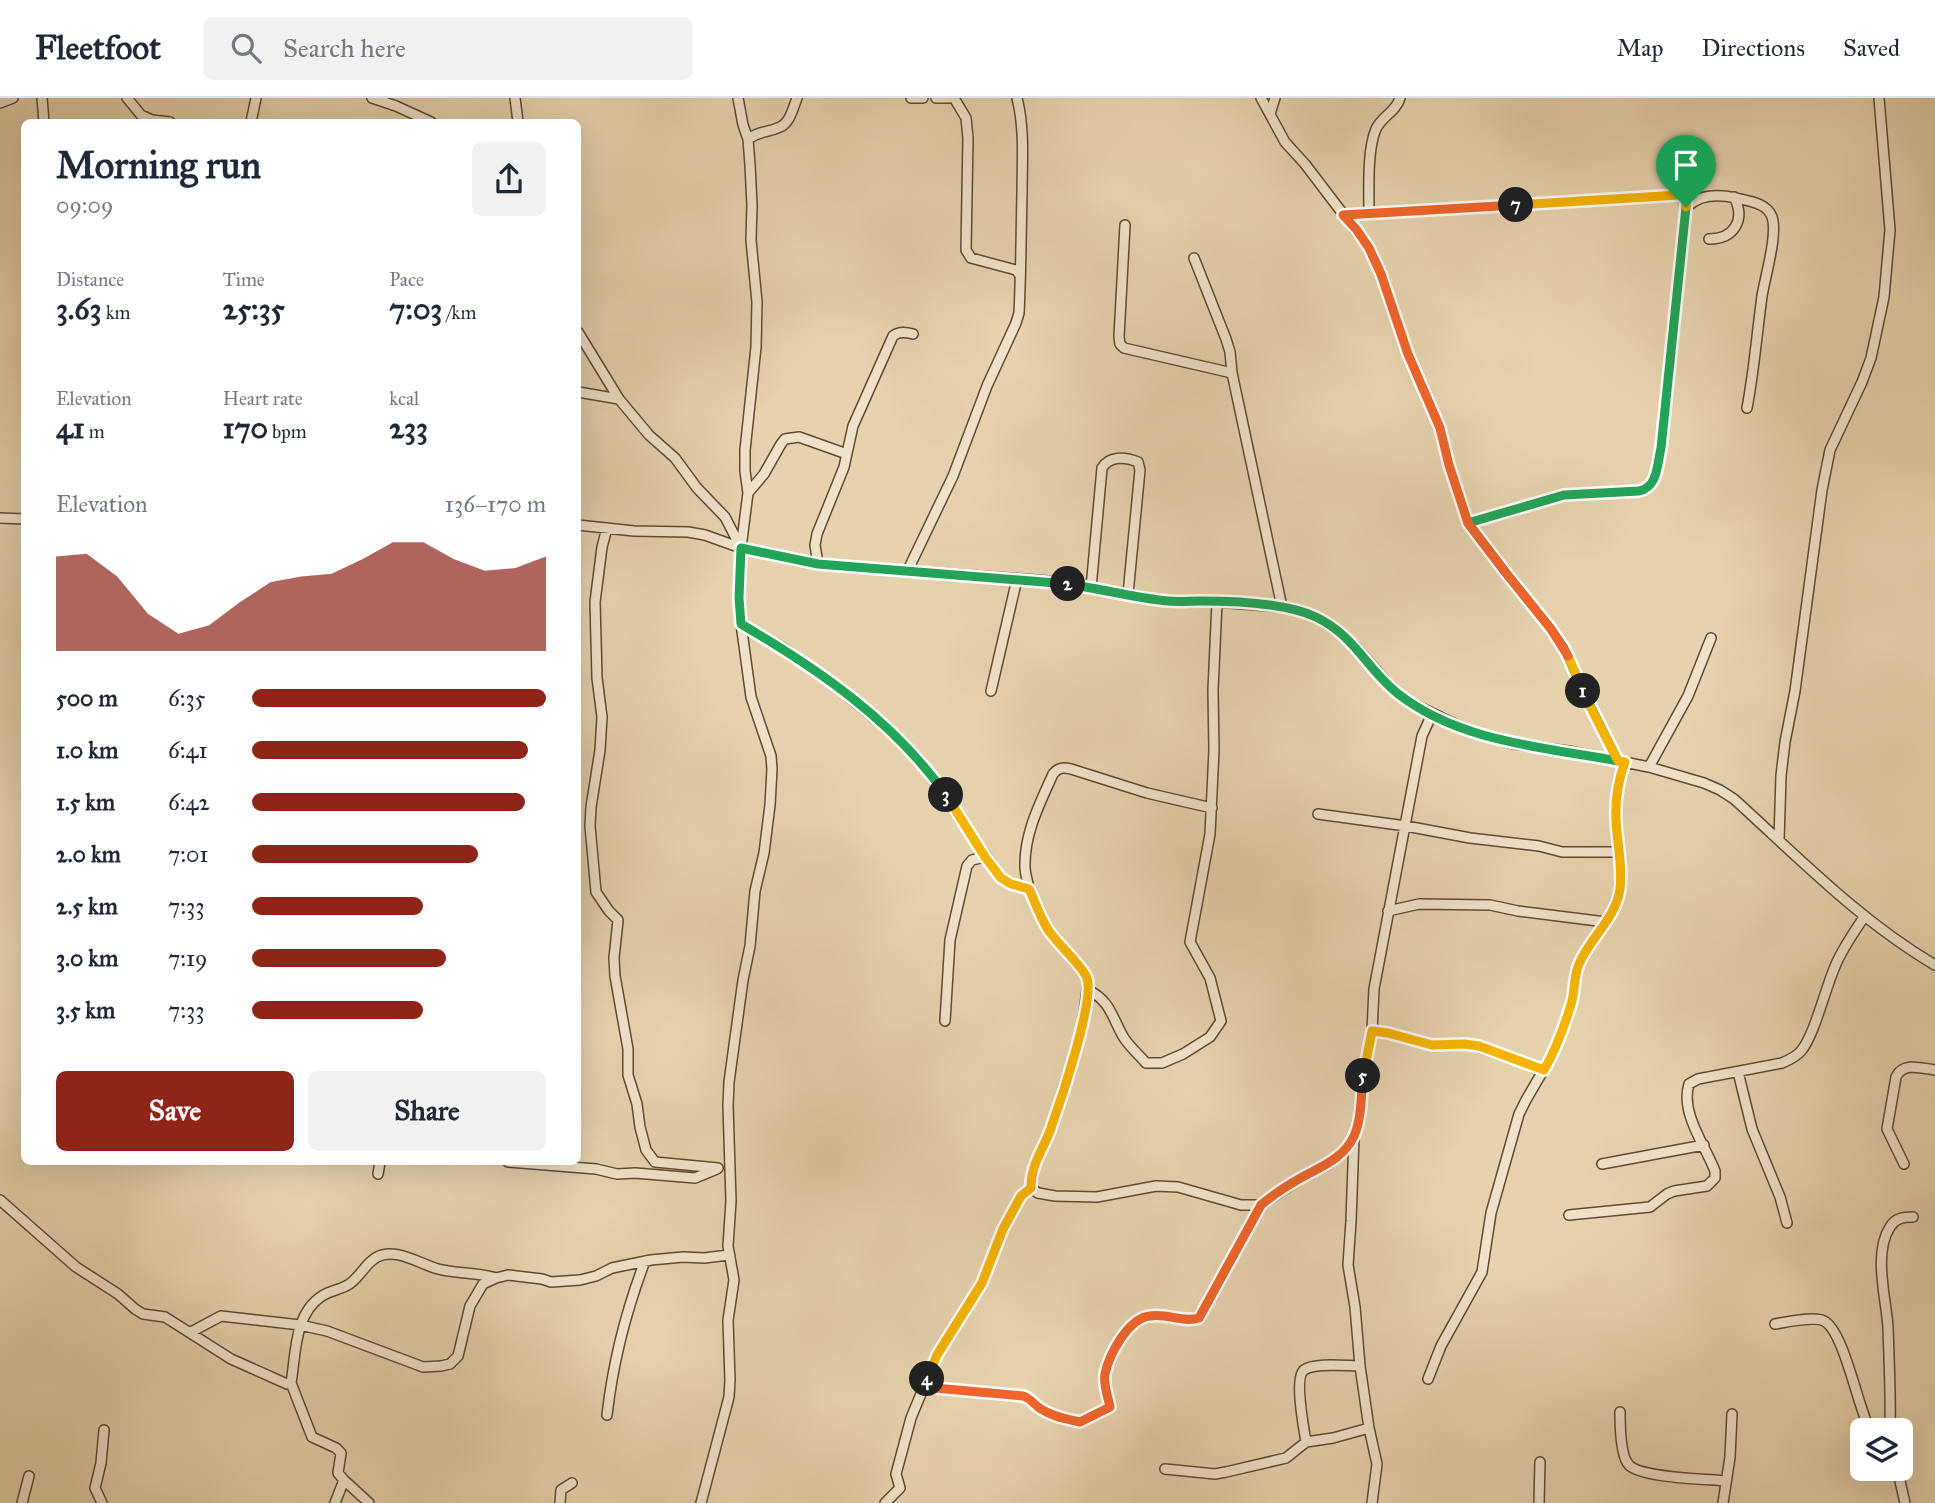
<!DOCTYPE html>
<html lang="en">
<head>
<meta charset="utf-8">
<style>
  body { margin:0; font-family:"IM FELL Great Primer",serif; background:#f2f2f3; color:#1f2937; height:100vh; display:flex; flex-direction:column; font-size:26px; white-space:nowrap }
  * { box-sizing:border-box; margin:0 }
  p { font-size:23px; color:#747a83 }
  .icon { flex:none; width:38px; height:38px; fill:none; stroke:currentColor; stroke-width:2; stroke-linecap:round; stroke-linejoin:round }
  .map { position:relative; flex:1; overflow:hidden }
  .panel { position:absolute; left:21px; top:21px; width:560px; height:1046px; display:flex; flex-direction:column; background:#fff; border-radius:10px; box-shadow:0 7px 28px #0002 }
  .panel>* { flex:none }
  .fabs { position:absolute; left:1850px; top:1320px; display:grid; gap:14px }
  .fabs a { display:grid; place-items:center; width:63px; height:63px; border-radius:10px; background:#fff; box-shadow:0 7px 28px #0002; font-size:35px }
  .pin { position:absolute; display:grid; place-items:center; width:60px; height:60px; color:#fff; margin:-72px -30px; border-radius:50% 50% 50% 0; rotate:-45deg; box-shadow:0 0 7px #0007 }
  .pin .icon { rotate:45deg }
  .km { position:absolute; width:35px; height:35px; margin:-18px; border-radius:50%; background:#222; color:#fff; font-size:19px; line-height:35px; text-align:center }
  .round { display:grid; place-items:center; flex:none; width:74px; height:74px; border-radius:10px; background:#f2f2f3 }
  .summary { display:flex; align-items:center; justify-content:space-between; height:119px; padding:0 35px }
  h1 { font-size:38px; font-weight:700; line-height:52px }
  .metrics { display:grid; grid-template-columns:repeat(3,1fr); gap:10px; height:119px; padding:7px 35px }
  .metrics div { display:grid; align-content:center }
  .metrics b { font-size:30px; font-weight:700 }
  .metrics small { font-size:19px; font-weight:400 }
  .metrics p { font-size:19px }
  .chart { height:196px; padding:14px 35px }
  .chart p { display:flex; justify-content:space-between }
  .chart svg { width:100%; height:126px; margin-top:7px; fill:#8f2418; opacity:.7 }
  .button { display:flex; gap:14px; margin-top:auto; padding:14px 35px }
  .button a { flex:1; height:80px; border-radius:10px; background:#8f2418; color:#fff; font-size:28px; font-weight:700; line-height:80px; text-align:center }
  .button a+a { background:#f2f2f3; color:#1f2937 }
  ul { padding:0 35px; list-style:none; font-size:23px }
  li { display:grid; grid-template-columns:112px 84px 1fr; align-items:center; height:52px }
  li i { height:18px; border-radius:9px; background:#8f2418 }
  header { display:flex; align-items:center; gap:42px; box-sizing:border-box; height:98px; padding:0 35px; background:#fff; border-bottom:2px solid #e0e1e3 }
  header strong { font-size:33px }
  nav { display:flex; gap:38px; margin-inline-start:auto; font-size:24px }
  .search { width:490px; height:63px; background:#f2f2f3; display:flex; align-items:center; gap:18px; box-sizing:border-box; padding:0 24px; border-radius:10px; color:#747a83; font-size:26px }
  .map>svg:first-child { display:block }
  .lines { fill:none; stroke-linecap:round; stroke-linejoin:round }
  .street-casing { stroke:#604b33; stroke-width:12 }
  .street { stroke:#efe2ca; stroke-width:9 }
  .split-1-casing { stroke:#fff; stroke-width:14 }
  .split-2-casing { stroke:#fff; stroke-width:14 }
  .split-3-casing { stroke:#fff; stroke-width:14 }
  .split-4-casing { stroke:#fff; stroke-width:14 }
  .split-5-casing { stroke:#fff; stroke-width:14 }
  .split-6-casing { stroke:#fff; stroke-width:14 }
  .split-7-casing { stroke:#fff; stroke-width:14 }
  .split-8-casing { stroke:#fff; stroke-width:14 }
  .split-1 { stroke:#22a559; stroke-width:9 }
  .split-2 { stroke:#22a559; stroke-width:9 }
  .split-3 { stroke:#22a559; stroke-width:9 }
  .split-4 { stroke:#f5b400; stroke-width:9 }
  .split-5 { stroke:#f0652b; stroke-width:9 }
  .split-6 { stroke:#f5b400; stroke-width:9 }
  .split-7 { stroke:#f0652b; stroke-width:9 }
  .split-8 { stroke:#f5b400; stroke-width:9 }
</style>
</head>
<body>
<header>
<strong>Fleetfoot</strong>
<div class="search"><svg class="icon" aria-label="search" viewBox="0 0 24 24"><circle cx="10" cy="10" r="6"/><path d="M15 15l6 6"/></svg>Search here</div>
<nav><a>Map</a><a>Directions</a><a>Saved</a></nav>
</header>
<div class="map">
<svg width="1935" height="1405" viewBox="0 0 1935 1405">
  <rect width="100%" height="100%" fill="#e6d2ad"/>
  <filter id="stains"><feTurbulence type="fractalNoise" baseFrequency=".00286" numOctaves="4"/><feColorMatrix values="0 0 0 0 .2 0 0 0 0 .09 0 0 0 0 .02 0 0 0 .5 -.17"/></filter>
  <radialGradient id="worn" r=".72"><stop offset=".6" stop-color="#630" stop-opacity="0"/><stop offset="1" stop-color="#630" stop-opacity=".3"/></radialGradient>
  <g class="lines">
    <g class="street-casing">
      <path id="street" d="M42 0 44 24
        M127 0 141 17 152 22 170 24
        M372 0 396 8 431 24
        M515 0 518 24
        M911 0H923
        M936 0H949
        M954 0 966 20 968 40 966 152 971 160 1016 172 1019 176
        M1261 0 1285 44 1305 66 1369 150 1381 176 1408 256 1440 330 1449 367 1469 425 1506 475 1551 531 1564 550 1590 608 1618 663
        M0 5 13 0
        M1270 16 1275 0
        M251 24 256 0
        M748 41C761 32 768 35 780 29 790 25 793 10 797 0
        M1687 109C1700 96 1718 96 1736 100 1749 103 1767 105 1772 119 1778 136 1765 179 1762 198 1757 235 1754 273 1747 310
        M1369 115C1369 92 1367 51 1376 31 1382 18 1396 14 1400 0
        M1343 117 1679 97 1687 100 1661 350C1657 367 1658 389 1639 393L1564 397 1469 425
        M1125 127 1119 239 1120 246 1124 250 1232 275
        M1709 141C1734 141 1746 122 1734 99
        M1194 160 1226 241 1230 254 1232 275 1282 509
        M578 234 619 301 649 337 675 360 697 390 725 419 741 450
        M578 294 619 301
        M748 395 764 376 781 346 785 341 799 339 847 356
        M0 420 24 421
        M578 427 634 433 688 434 705 437 741 450 818 466 1048 483 1165 503 1217 504 1282 509 1300 513 1316 519 1336 532 1355 548 1394 593 1409 604 1469 633 1514 646 1568 653 1649 669 1704 685 1720 692 1734 701C1798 759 1860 823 1935 867
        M607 430 602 449 595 504 597 580 602 619 600 652 591 709 590 728 596 794 609 813 618 822 614 860 615 878 628 951V977L637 1006 640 1029 646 1052 655 1064 718 1070
        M818 466 815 447 817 436 844 369 853 328 893 238C899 233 906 234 913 236
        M907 474 953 378 987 288 1016 225 1019 215C1021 175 1021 136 1022 96 1022 64 1025 32 1017 0
        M1091 490 1102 370C1110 357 1126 359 1138 364L1140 372 1128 496
        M741 526 783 550 836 588 895 637 921 664 1001 780 1011 786 1029 791 1047 830 1086 878 1088 885 1082 931 1050 1033 1034 1067 1031 1090 1021 1098 1003 1131 982 1185 937 1257 911 1320 896 1376 900 1390 885 1405
        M991 593 1017 481
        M1649 669 1688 598 1711 540
        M1318 716 1406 728 1470 740 1539 748 1562 754H1619
        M1779 742 1781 678 1785 644 1795 593 1822 392 1830 352 1862 284 1871 260 1884 199 1890 132 1879 0
        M1029 791C1028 784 1025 776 1025 769 1024 736 1040 705 1053 676 1058 670 1062 669 1071 671L1147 695 1212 710
        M1388 813 1419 806 1490 807 1518 813 1606 824
        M1088 892C1111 903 1112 920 1124 940 1130 949 1139 957 1146 965H1162L1183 956 1210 939 1221 923 1210 880 1190 844 1210 736 1214 652 1213 592 1217 504
        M945 923 950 842 967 768 972 762 985 759
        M1372 933 1388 935 1432 947 1465 946 1479 949 1544 972
        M1738 974 1752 1031 1780 1099 1787 1125
        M508 1064 596 1071 617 1076 635 1075 695 1080 717 1071
        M1602 1066 1704 1047
        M1904 1066 1887 1031 1896 979C1903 964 1921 970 1935 972
        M378 1076 380 1064
        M1031 1090 1038 1095 1055 1098 1097 1099 1156 1088 1178 1089 1241 1107H1261L1306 1077 1327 1067 1343 1054 1353 1040
        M0 1102 76 1169 118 1196 135 1211 143 1216 165 1219 231 1261 287 1286 291 1285 312 1339 336 1350 341 1355 338 1375 344 1382 369 1405
        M1569 1117 1650 1109 1667 1096 1674 1093 1707 1088 1715 1080V1073C1705 1047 1680 1015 1689 986L1698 981 1782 965C1789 962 1796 959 1801 953 1814 938 1825 892 1834 871 1841 852 1853 836 1864 819
        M1775 1226C1787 1224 1814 1218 1824 1223 1844 1233 1858 1310 1870 1332
        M191 1234 221 1218 300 1227 327 1233 423 1269 441 1268 450 1266 458 1258 470 1208 483 1186 496 1180 508 1177 542 1181 551 1184 580 1182 596 1178 612 1170 651 1162 683 1159 704 1160 729 1157
        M1428 1281 1441 1248 1482 1174 1491 1115 1519 1016 1526 1002 1551 959 1569 915 1579 865 1612 814 1619 794 1621 769 1616 721 1617 696 1619 681 1625 664
        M291 1285C296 1256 294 1216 322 1198 329 1193 338 1192 346 1188 359 1182 364 1166 377 1159 395 1149 420 1166 438 1171 457 1176 477 1174 496 1180
        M924 1289 1023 1298C1032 1301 1034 1307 1041 1311 1053 1319 1067 1321 1080 1324L1110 1309C1108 1300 1103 1286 1105 1276 1109 1257 1128 1220 1150 1218 1167 1216 1182 1225 1199 1220L1261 1107
        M1620 1314C1620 1326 1620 1358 1629 1367 1641 1380 1706 1381 1726 1383
        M607 1317C613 1264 626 1213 645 1163
        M1890 1332C1891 1298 1889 1263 1888 1229 1886 1200 1873 1155 1890 1129 1895 1120 1904 1119 1913 1119
        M1306 1344C1304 1331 1294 1280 1304 1272 1314 1264 1347 1268 1360 1268
        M1897 1370 1905 1405
        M1165 1371 1215 1376 1226 1374 1286 1360 1306 1344 1333 1340 1369 1330
        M22 1405 29 1378
        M102 1405 95 1390 101 1365 104 1332
        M335 1405 344 1382
        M560 1405 561 1392 572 1385
        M701 1405 729 1299 730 1282 728 1222 734 1182 728 1148 731 1103 728 1008 729 984 743 882 750 848 755 793 764 755 770 707 772 671 771 658 751 599 741 526 739 500 741 450 748 395 745 373V352L756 249 757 204 751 142 752 107 750 67 748 41 743 27 738 0
        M1372 1405 1377 1366 1369 1330 1360 1268 1355 1209 1348 1167 1351 1123 1354 1039 1359 1018 1363 976 1372 933 1374 891 1422 638 1432 616
        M1539 1405 1540 1364
        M1723 1405 1730 1359 1732 1316"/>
    </g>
    <use href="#street" class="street"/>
  </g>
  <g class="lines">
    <g class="split-1-casing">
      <path id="split-1" d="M1583 593 1564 550 1551 531 1506 475 1468 425 1564 397 1639 393C1658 389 1657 367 1661 350L1686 109"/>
    </g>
    <g class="split-2-casing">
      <path id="split-2" d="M1068 486C1102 491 1135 500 1168 503 1179 504 1189 503 1200 503 1233 503 1286 505 1316 519 1355 538 1366 570 1397 595 1459 644 1543 649 1618 663L1583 593"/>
    </g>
    <g class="split-3-casing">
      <path id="split-3" d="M946 697C894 623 818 571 741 526L739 500 741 450 818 466 1068 486"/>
    </g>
    <g class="split-4-casing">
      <path id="split-4" d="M927 1281 937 1257 982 1185 1003 1131 1021 1098 1031 1090C1030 1067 1044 1051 1051 1030 1060 1005 1095 902 1087 880 1082 867 1056 845 1047 830 1040 818 1035 804 1029 791L1011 786 1001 780 985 759 946 697"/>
    </g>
    <g class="split-5-casing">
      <path id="split-5" d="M927 1281 924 1289 1023 1298C1032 1301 1034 1307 1041 1311 1053 1319 1067 1321 1080 1324L1110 1309C1108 1299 1103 1286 1105 1276 1109 1257 1128 1220 1150 1218 1167 1215 1182 1225 1199 1220L1261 1107C1275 1095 1291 1085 1308 1076 1325 1067 1345 1058 1354 1038 1362 1020 1361 997 1363 978"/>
    </g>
    <g class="split-6-casing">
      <path id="split-6" d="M1363 978 1372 933 1388 935 1432 947 1465 946 1479 948 1544 972C1556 951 1565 927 1572 903 1575 891 1574 877 1579 866 1590 840 1616 820 1620 791 1623 768 1617 745 1616 722 1615 702 1618 683 1625 664L1618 663 1590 608 1568 558"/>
    </g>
    <g class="split-7-casing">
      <path id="split-7" d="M1516 107 1343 117 1356 131 1369 150 1381 176 1408 256 1440 330 1449 367 1468 425 1506 475 1551 531 1568 558"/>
    </g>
    <g class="split-8-casing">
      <path id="split-8" d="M1516 107 1679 97H1683L1687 100 1686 109"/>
    </g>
    <use href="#split-1" class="split-1"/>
    <use href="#split-2" class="split-2"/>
    <use href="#split-3" class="split-3"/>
    <use href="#split-4" class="split-4"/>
    <use href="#split-5" class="split-5"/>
    <use href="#split-6" class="split-6"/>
    <use href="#split-7" class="split-7"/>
    <use href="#split-8" class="split-8"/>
  </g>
  <rect width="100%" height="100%" filter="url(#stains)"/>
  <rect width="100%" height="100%" fill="url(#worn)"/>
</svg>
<div class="fabs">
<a><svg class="icon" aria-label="layers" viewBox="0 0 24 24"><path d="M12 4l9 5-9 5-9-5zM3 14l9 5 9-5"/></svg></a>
</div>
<div class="pin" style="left:1686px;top:109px;background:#1e9e55"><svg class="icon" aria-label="arrive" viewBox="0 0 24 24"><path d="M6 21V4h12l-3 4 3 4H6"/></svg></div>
<b class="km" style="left:1583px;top:593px">1</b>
<b class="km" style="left:1068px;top:486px">2</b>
<b class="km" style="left:946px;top:697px">3</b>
<b class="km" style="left:927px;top:1281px">4</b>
<b class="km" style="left:1363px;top:978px">5</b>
<b class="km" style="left:1516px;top:107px">7</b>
<section class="panel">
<div class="summary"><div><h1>Morning run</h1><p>09:09</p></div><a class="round"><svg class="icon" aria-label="share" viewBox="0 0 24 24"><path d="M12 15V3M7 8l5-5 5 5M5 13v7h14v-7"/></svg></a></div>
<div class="metrics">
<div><p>Distance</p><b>3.63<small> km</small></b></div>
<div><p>Time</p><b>25:35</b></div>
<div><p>Pace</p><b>7:03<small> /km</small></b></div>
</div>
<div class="metrics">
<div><p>Elevation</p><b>41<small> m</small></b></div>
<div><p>Heart rate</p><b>170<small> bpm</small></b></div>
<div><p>kcal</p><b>233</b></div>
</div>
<div class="chart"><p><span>Elevation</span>136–170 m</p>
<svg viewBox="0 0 160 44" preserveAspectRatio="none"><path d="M0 44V11L10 10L20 18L30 31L40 38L50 35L60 27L70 20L80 18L90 17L100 12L110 6L120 6L130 12L140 16L150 15L160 11V44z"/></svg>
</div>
<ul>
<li><b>500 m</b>6:35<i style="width:100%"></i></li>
<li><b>1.0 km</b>6:41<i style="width:94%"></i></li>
<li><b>1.5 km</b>6:42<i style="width:93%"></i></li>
<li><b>2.0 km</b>7:01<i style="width:77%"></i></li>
<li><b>2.5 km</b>7:33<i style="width:58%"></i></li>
<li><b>3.0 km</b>7:19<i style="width:66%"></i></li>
<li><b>3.5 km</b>7:33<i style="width:58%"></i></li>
</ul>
<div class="button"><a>Save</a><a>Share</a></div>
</section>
</div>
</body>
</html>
